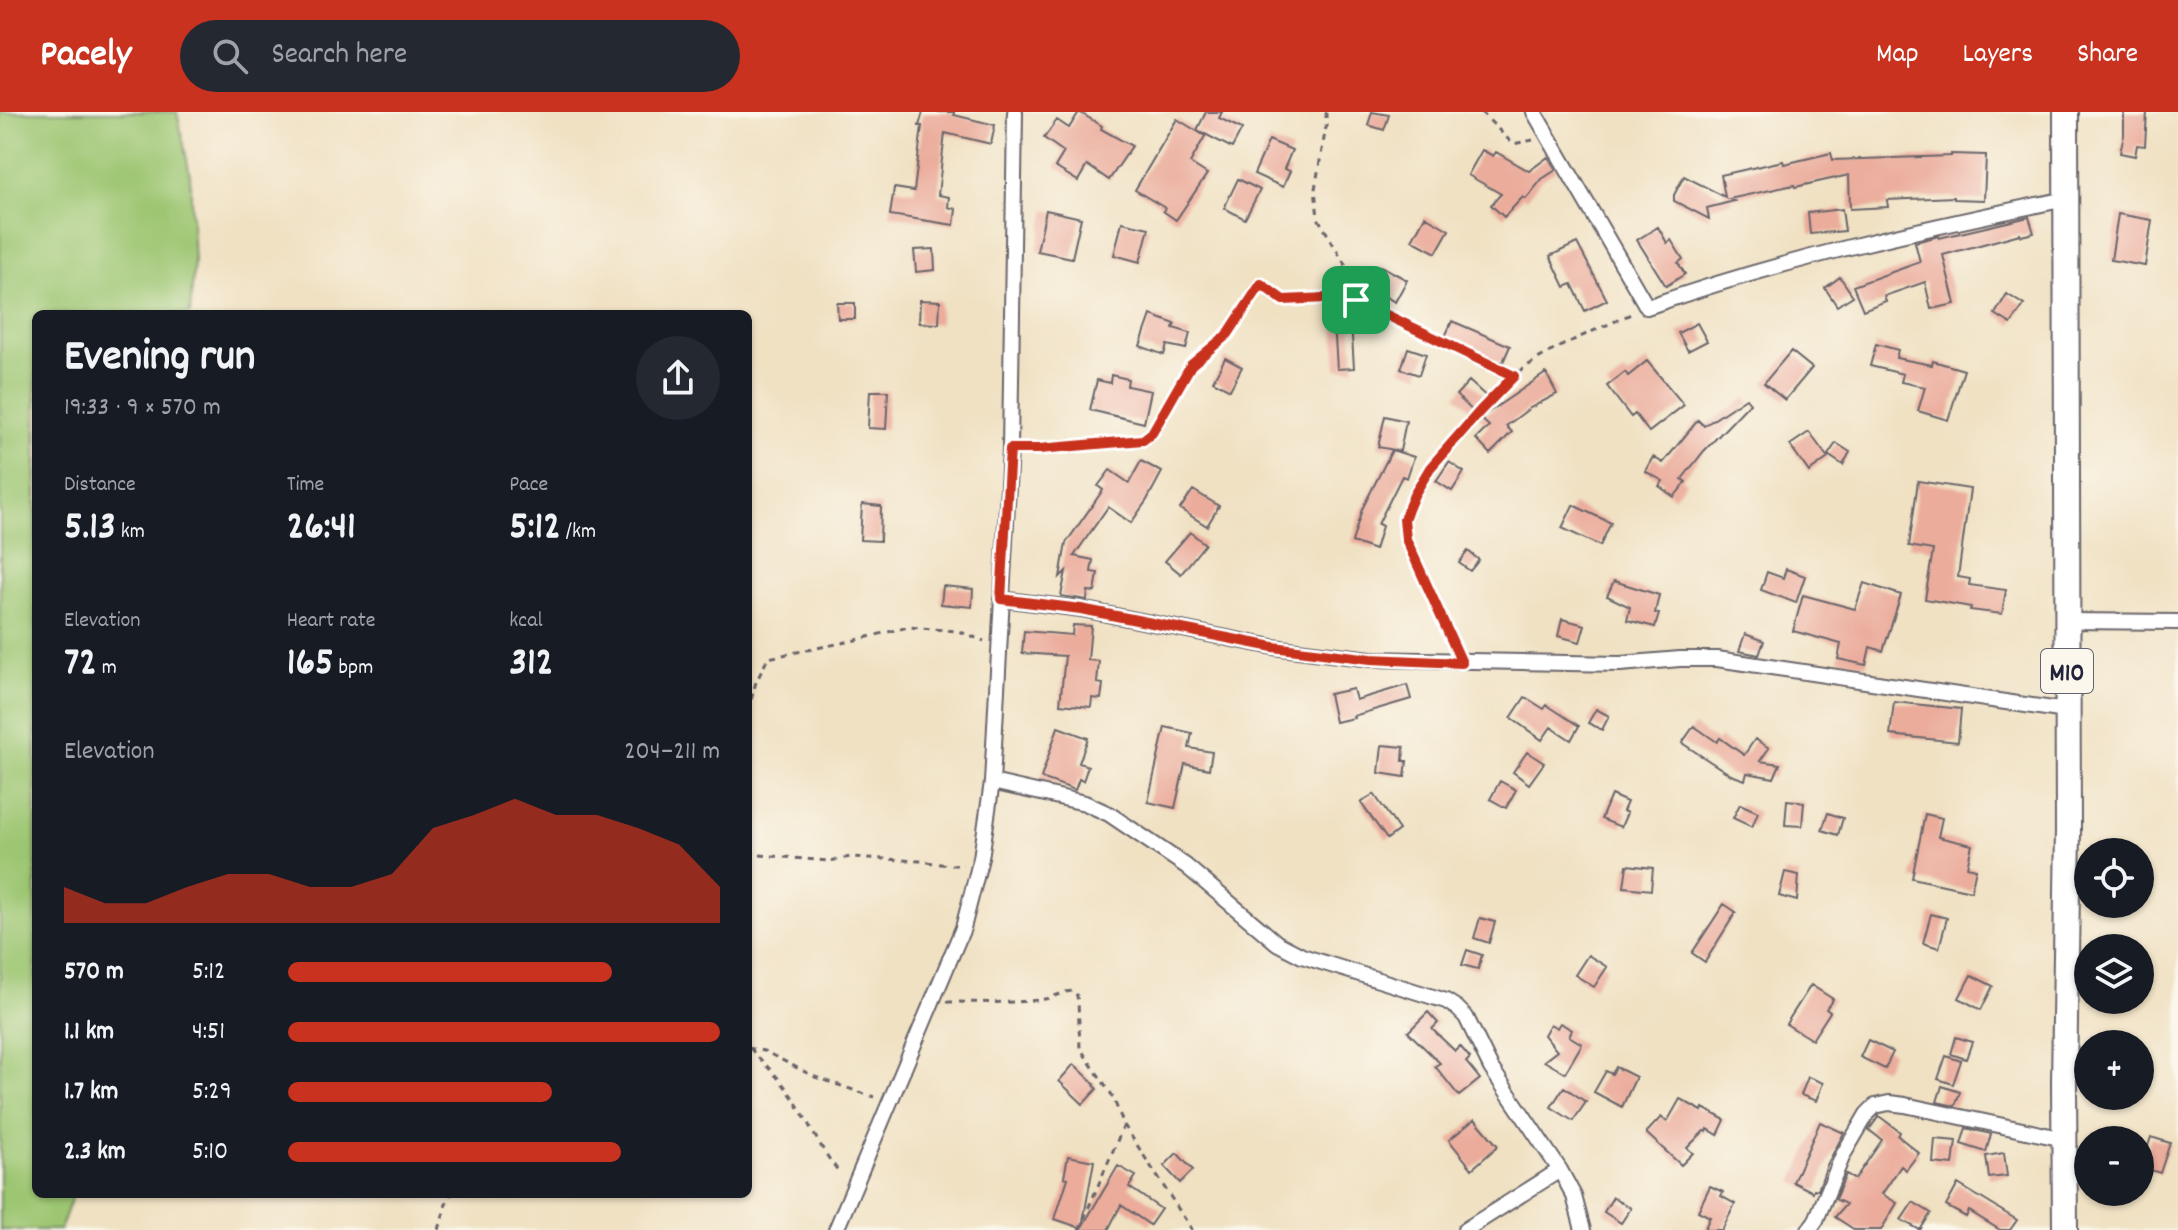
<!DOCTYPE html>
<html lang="en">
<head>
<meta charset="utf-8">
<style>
  body { margin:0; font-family:Dekko,sans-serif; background:#242831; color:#f1f3f6; height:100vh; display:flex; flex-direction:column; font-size:30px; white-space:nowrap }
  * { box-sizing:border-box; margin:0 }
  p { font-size:26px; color:#9ea1a6 }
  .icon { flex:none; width:44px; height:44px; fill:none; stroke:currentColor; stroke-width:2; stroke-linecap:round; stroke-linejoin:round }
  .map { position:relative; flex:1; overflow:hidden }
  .side { position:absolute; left:32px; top:198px; width:720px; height:888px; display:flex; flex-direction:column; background:#171b24; border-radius:12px; box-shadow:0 2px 6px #0004 }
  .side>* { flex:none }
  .controls { position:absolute; left:2074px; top:726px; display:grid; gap:16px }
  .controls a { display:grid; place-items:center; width:80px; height:80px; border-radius:50%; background:#171b24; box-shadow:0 2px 6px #0004; font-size:40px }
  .pin { position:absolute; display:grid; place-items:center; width:68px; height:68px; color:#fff; margin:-34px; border-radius:16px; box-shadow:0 4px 12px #0006 }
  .round { display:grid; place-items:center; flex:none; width:84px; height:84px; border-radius:42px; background:#242831 }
  .overview { display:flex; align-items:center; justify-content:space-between; height:136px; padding:0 32px }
  h1 { font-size:44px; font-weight:700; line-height:60px }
  .figures { display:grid; grid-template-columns:repeat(3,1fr); gap:12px; height:136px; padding:8px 32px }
  .figures div { display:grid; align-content:center }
  .figures b { font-size:40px; font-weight:700 }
  .figures small { font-size:22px; font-weight:400 }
  .figures p { font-size:22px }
  .chart { height:224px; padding:16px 32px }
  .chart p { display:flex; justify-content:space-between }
  .chart svg { width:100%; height:144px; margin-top:8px; fill:#c8321e; opacity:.7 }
  ul { padding:0 32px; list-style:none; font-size:26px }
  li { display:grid; grid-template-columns:128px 96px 1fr; align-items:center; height:60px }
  li i { height:20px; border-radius:10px; background:#c8321e }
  header { display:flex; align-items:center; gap:48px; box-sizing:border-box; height:112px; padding:0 40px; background:#c8321e; color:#fff }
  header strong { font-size:38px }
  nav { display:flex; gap:44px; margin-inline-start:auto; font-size:28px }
  .search { width:560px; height:72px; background:#242831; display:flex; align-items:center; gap:20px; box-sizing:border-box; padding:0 28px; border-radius:44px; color:#9ea1a6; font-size:30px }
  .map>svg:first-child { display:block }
  .green { fill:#9dc672; stroke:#607456; stroke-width:2 }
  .building { fill:#ebac9b }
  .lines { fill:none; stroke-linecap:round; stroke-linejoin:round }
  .minor-casing { stroke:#6a656b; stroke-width:18 }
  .trunk-casing { stroke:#6a656b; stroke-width:28 }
  .path { stroke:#6a656b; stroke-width:3; stroke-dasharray:6 6; stroke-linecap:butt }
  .minor { stroke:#fff; stroke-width:14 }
  .trunk { stroke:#fff; stroke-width:24 }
  .route-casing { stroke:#fff; stroke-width:16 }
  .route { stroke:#c8321e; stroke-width:10 }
  .labels { text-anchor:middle; stroke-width:6; stroke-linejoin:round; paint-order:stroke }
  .shield { fill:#fbf7ec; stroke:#636270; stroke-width:2 }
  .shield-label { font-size:26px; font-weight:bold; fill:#22223b }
</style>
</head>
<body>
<header>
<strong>Pacely</strong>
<div class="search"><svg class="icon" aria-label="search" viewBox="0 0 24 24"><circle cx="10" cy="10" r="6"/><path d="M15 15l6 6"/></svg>Search here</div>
<nav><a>Map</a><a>Layers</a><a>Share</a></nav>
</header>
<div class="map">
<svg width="2178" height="1118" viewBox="0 0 2178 1118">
  <rect width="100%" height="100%" fill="#fbf7ec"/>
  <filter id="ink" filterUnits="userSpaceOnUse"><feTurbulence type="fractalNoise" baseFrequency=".0125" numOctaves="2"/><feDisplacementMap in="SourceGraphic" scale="16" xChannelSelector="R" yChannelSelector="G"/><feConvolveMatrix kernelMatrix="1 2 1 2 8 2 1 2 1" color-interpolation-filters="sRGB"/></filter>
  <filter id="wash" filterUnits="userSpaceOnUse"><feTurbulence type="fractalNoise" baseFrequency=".006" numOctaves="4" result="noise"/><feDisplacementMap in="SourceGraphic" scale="32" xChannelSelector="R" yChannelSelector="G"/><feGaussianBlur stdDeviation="1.8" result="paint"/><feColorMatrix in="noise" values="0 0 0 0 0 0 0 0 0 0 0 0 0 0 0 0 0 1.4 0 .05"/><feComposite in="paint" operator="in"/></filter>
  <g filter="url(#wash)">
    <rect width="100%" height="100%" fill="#f0e1c3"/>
    <path class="green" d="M0 0H177L190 63 194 150 190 202H36V1082H73L60 1118H0Z"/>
    <g id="blocks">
      <path class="building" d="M923 0H954V3L995 13 991 32 945 21 938 83 949 85 948 95 956 97 954 113 890 103 894 76 914 79 922 14H919Z
        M1079 0 1102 14 1101 17 1132 34 1109 68 1087 53 1078 69 1055 55 1064 40 1044 26 1057 8 1069 16Z
        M1206 0H1222L1219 6 1242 17 1232 36 1197 18Z
        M1372 0 1389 3 1384 18 1368 13Z
        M2124 0H2147L2145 34 2137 33 2135 44 2120 41 2124 23Z
        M1177 7 1205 24 1190 51 1207 62 1176 108 1163 99 1165 96 1135 78Z
        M1269 28 1292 38 1284 57 1290 59 1283 75 1254 62Z
        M1482 38 1493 44 1496 40 1529 59 1548 45 1556 58 1542 67 1526 87 1523 85 1504 105 1491 93 1501 82 1468 63Z
        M1831 41 1833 48 1951 44V42L1986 43 1984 88 1954 87V85L1887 88 1888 95 1850 97 1849 63 1795 75 1794 73 1729 87 1734 89 1707 96 1709 107 1674 89V83L1684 64 1725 85 1721 63 1783 49 1784 52Z
        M1238 67 1260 78 1245 107 1224 96Z
        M1842 97 1845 119 1810 122 1808 101Z
        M1046 98 1081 106 1072 146 1037 139Z
        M2118 102 2152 108 2145 154 2111 148Z
        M1425 104 1449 118 1436 141 1412 128Z
        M2029 105 2034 121 2021 124 2020 122 1943 143 1955 192 1931 197 1925 170 1884 184 1886 189 1863 198 1853 174 1920 150 1915 130 1939 124V126Z
        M1122 110 1149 116 1140 150 1114 143Z
        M1658 115 1667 131 1671 128 1683 147 1678 151 1685 162 1666 174 1637 128Z
        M1577 131 1607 188 1585 199 1572 172 1565 175 1550 144Z
        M934 137 935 158 916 160 914 138Z
        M1381 154 1407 168 1395 190 1369 175Z
        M1840 165 1853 184 1837 194 1825 176Z
        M2007 182 2024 193 2011 212 1995 202Z
        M920 188 940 189 939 212 919 211Z
        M837 191H855V207H838Z
        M1350 193 1354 256 1337 257 1333 194Z
        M1151 203 1175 212 1173 216 1190 221 1186 237 1167 233 1164 243 1140 234Z
        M1452 209 1510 234 1503 250H1497L1444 227Z
        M1697 211 1707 229 1688 239 1678 221Z
        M1876 232 1898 238 1896 246 1932 253 1933 249 1964 258 1948 308 1918 299 1925 275 1901 270 1903 262 1870 254Z
        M1408 236 1426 242 1419 263 1401 257Z
        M1791 239 1812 256 1785 288 1764 271Z
        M1225 246 1242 255 1230 278 1213 269Z
        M1647 249 1684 293 1649 320 1635 302 1631 305 1607 274 1625 260 1628 264Z
        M1546 261 1557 282 1530 296 1506 314 1512 320 1490 342 1476 327 1489 314 1480 306Z
        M1111 263 1128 267 1127 274 1151 279 1144 311 1090 298 1097 268 1110 271Z
        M1469 269 1488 286 1480 306 1456 283Z
        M870 279H888L886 317 868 316Z
        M1746 286 1750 291 1704 339 1682 367 1686 370 1674 385 1659 374 1663 369 1645 359 1653 345 1663 351 1698 308 1704 314Z
        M1385 304 1406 309 1400 339 1378 335Z
        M1809 320 1828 346 1809 360 1790 333Z
        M1836 331 1850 340 1843 353 1828 343Z
        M1392 338 1414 345 1407 366 1402 364 1378 412 1382 414 1375 438 1352 430 1362 397Z
        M1141 349 1162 360 1147 388 1131 411 1108 395 1074 444 1093 448 1091 460 1098 461 1095 480 1088 479 1087 488 1061 484 1066 459 1060 465 1066 431 1103 378 1098 374 1110 358 1129 371Z
        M1449 350 1464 360 1452 379 1436 369Z
        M1918 369 1970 377 1958 465 1970 467 1969 473 2006 478 2002 502 1970 498 1971 495 1925 487 1933 438 1909 434Z
        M1193 378 1219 394 1207 414 1180 397Z
        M862 392 881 394 880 429 860 428Z
        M1573 393 1611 411 1600 434 1562 416Z
        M1190 420 1205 432 1181 462 1165 449Z
        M1468 439 1479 448 1470 459 1459 451Z
        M1786 457 1805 464 1796 491 1761 478 1767 460 1783 466Z
        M1614 469 1659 483 1655 501 1659 502 1655 515 1627 508 1630 495 1607 484Z
        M1864 471 1901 483 1883 539 1870 535 1866 553 1838 547 1841 532 1793 519 1803 483 1855 497Z
        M943 474 973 477 972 495 941 492Z
        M1562 507 1585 513 1580 530 1558 524Z
        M1073 513 1091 514 1088 548 1099 549 1097 571 1103 572 1101 587 1092 586 1091 595 1060 592 1065 544 1022 541 1024 519 1072 523Z
        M1745 522 1764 529 1759 543 1739 539Z
        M1407 573 1411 587 1353 604 1354 606 1335 610 1329 582 1353 577 1356 588Z
        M1525 585 1544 597 1547 593 1579 614 1571 628 1551 615 1542 628 1511 606Z
        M1894 590 1961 597 1958 630 1890 623Z
        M1596 597 1609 604 1602 618 1588 611Z
        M1694 614 1717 630 1720 626 1744 643 1755 627 1769 636 1760 649 1780 652 1774 666 1747 661 1745 668 1731 663 1700 643 1682 631Z
        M1058 615 1088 626 1079 651 1088 654 1083 669 1079 667 1075 678 1041 666Z
        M1165 615 1192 621 1189 636 1212 640 1209 657 1185 652 1175 696 1148 690Z
        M1382 633 1404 635 1403 649H1407L1405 665 1379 661Z
        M1527 640 1544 651 1529 672 1513 660Z
        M1500 669 1516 678 1506 696 1490 687Z
        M1374 682 1399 718 1387 727 1361 691Z
        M1611 683 1627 690 1623 699 1627 701 1621 715 1601 707Z
        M1787 688 1804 690 1802 714 1785 713Z
        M1740 692 1758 700 1752 715 1733 706Z
        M1828 701 1843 706 1838 723 1822 718Z
        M1925 702 1942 706 1938 725 1972 733 1967 755 1976 757 1971 779 1912 766Z
        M1627 753 1653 756 1651 778 1624 775Z
        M1785 760 1799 763 1797 789 1779 784Z
        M1724 792 1736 800 1705 850 1692 841Z
        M1931 802 1947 806 1939 836 1923 831Z
        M1480 806 1495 810 1489 831 1474 826Z
        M1467 838 1482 843 1478 857 1462 853Z
        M1588 843 1607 855 1594 875 1575 863Z
        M1971 863 1993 874 1981 898 1959 886Z
        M1811 873 1833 887 1826 897 1830 900 1812 928 1786 912Z
        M1428 900 1438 911 1432 917 1455 939 1460 934 1470 946 1466 950 1480 967 1459 984 1435 954 1440 951 1408 920Z
        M1560 911 1572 918 1569 924 1582 932 1565 961 1544 949 1557 939 1544 923 1550 912 1557 916Z
        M1956 925 1972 930 1966 947 1951 942Z
        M1868 928 1893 940 1885 957 1860 945Z
        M1946 944 1961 949 1953 972 1938 967Z
        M1074 952 1095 972 1094 973 1097 977 1083 992 1059 969Z
        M1616 955 1636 965 1622 995 1594 980 1606 959 1612 962Z
        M1808 965 1823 971 1816 989 1801 983Z
        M1942 974 1960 980 1955 994 1937 990Z
        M1564 975 1586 990 1573 1009 1551 995Z
        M1680 987 1702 999 1703 996 1725 1008 1718 1023 1708 1017 1707 1020 1704 1019 1687 1036 1693 1041 1681 1053 1646 1021 1661 1005 1667 1010Z
        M1879 1004 1900 1020 1898 1024 1919 1041 1906 1058 1901 1054 1882 1082 1897 1091 1881 1118H1855L1835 1105 1846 1092 1835 1087 1846 1062 1855 1067 1882 1028 1869 1018Z
        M1475 1007 1498 1034 1472 1057 1449 1028Z
        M1820 1010 1844 1021 1827 1053 1818 1078 1814 1077 1813 1080 1793 1070Z
        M1966 1016 1991 1022 1986 1040 1961 1032Z
        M2151 1025 2170 1031 2160 1061 2141 1055Z
        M1935 1027 1956 1029 1953 1053 1933 1051Z
        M1177 1041 1193 1058 1180 1071 1164 1054Z
        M2004 1041 2007 1064 1989 1066 1986 1044Z
        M1068 1044 1094 1049 1082 1115 1118 1054 1136 1064 1129 1075 1161 1097 1150 1113 1121 1093 1108 1118H1080L1081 1116 1055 1107 1068 1066 1064 1065Z
        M1958 1072 2017 1108 2010 1118H2000L1969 1099 1966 1105 1946 1094Z
        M1710 1074 1723 1080 1721 1084 1735 1092 1722 1118H1704L1710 1105 1698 1099Z
        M1613 1085 1631 1096 1621 1111 1604 1100Z
        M1913 1090 1931 1101 1920 1118 1901 1108Z"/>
    </g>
  </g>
  <g filter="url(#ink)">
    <use href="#blocks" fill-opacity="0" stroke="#6a656b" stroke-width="2"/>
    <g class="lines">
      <g class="minor-casing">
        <path id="minor" d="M1534 0 1647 195C1783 147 1925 116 2066 87
          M1001 487 1081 497 1273 535 1371 547 1620 552 1680 547H1717L2066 599
          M2067 509 2178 510
          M992 670 1085 691 1109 702 1186 754 1277 831 1302 844 1446 889 1457 896 1466 905 1491 956 1560 1058 1574 1084 1583 1118
          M836 1118 963 816 981 746 992 670 1010 337 1015 0
          M1465 1118 1560 1058
          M1809 1118 1816 1108 1843 1043 1867 1002 1875 994 1889 991 1905 993 2064 1027"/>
      </g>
      <g class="trunk-casing">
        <path id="trunk" d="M2065 1118 2064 970 2068 718 2066 0"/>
      </g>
      <path class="path" d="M1326 0V15L1315 77 1318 106 1346 154 1356 188
        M1481 0 1513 32 1533 28
        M1025 337 1143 328 1152 321 1191 253 1228 222 1261 172 1283 188 1349 185 1514 264
        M1453 533C1442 507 1402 432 1404 408 1408 371 1485 289 1514 264 1548 236 1593 220 1633 201
        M748 599 756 570 768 546 856 528 908 515 958 519 984 529
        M748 742 829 749 851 745 920 749 948 753H963
        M947 890C980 890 1013 892 1045 887 1056 885 1066 877 1076 880L1078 889 1080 936 1112 983 1124 1013 1079 1118
        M748 936 764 939 815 965 874 985
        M750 936C764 952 780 966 791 983 809 1010 820 1038 841 1062
        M1124 1013 1192 1118
        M439 1118 446 1092 451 1082"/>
      <use href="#minor" class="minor"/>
      <use href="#trunk" class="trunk"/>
    </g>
  </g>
  <g class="lines" filter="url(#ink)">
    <g class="route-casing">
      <path id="route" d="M1261 172 1283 188 1349 185 1514 264 1480 299 1430 356 1414 383 1404 407 1406 427 1462 551 1371 547 1273 535 1081 497 1001 487 1010 337H1039L1143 328 1152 321 1191 253 1228 222Z"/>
    </g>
    <use href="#route" class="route"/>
  </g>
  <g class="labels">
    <rect class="shield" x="2041" y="537" width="52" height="44" rx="6"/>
    <g class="shield-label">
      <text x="2067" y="568">M10</text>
    </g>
  </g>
</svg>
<div class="controls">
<a><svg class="icon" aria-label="locate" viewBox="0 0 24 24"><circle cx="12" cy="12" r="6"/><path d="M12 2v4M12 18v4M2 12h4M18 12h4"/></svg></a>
<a><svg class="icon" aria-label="layers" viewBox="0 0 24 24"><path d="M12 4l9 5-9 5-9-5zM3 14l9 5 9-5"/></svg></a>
<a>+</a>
<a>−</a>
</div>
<div class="pin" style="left:1356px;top:188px;background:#1e9e55"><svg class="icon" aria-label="arrive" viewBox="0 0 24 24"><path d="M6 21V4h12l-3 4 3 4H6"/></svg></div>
<section class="side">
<div class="overview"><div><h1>Evening run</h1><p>19:33 · 9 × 570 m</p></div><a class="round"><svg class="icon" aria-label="share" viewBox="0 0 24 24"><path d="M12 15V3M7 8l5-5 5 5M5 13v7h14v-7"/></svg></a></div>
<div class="figures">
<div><p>Distance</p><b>5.13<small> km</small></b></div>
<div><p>Time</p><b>26:41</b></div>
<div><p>Pace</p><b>5:12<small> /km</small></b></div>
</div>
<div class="figures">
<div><p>Elevation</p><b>72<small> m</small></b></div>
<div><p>Heart rate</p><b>165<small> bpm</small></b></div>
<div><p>kcal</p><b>312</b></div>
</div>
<div class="chart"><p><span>Elevation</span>204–211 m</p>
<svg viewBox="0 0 160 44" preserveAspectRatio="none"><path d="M0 44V33L10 38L20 38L30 33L40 29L50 29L60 33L70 33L80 29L90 15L100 11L110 6L120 11L130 11L140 15L150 20L160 33V44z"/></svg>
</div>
<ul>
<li><b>570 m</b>5:12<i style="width:75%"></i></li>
<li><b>1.1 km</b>4:51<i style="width:100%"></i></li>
<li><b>1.7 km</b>5:29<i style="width:61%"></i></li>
<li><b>2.3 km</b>5:10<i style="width:77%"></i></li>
</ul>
</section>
</div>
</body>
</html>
